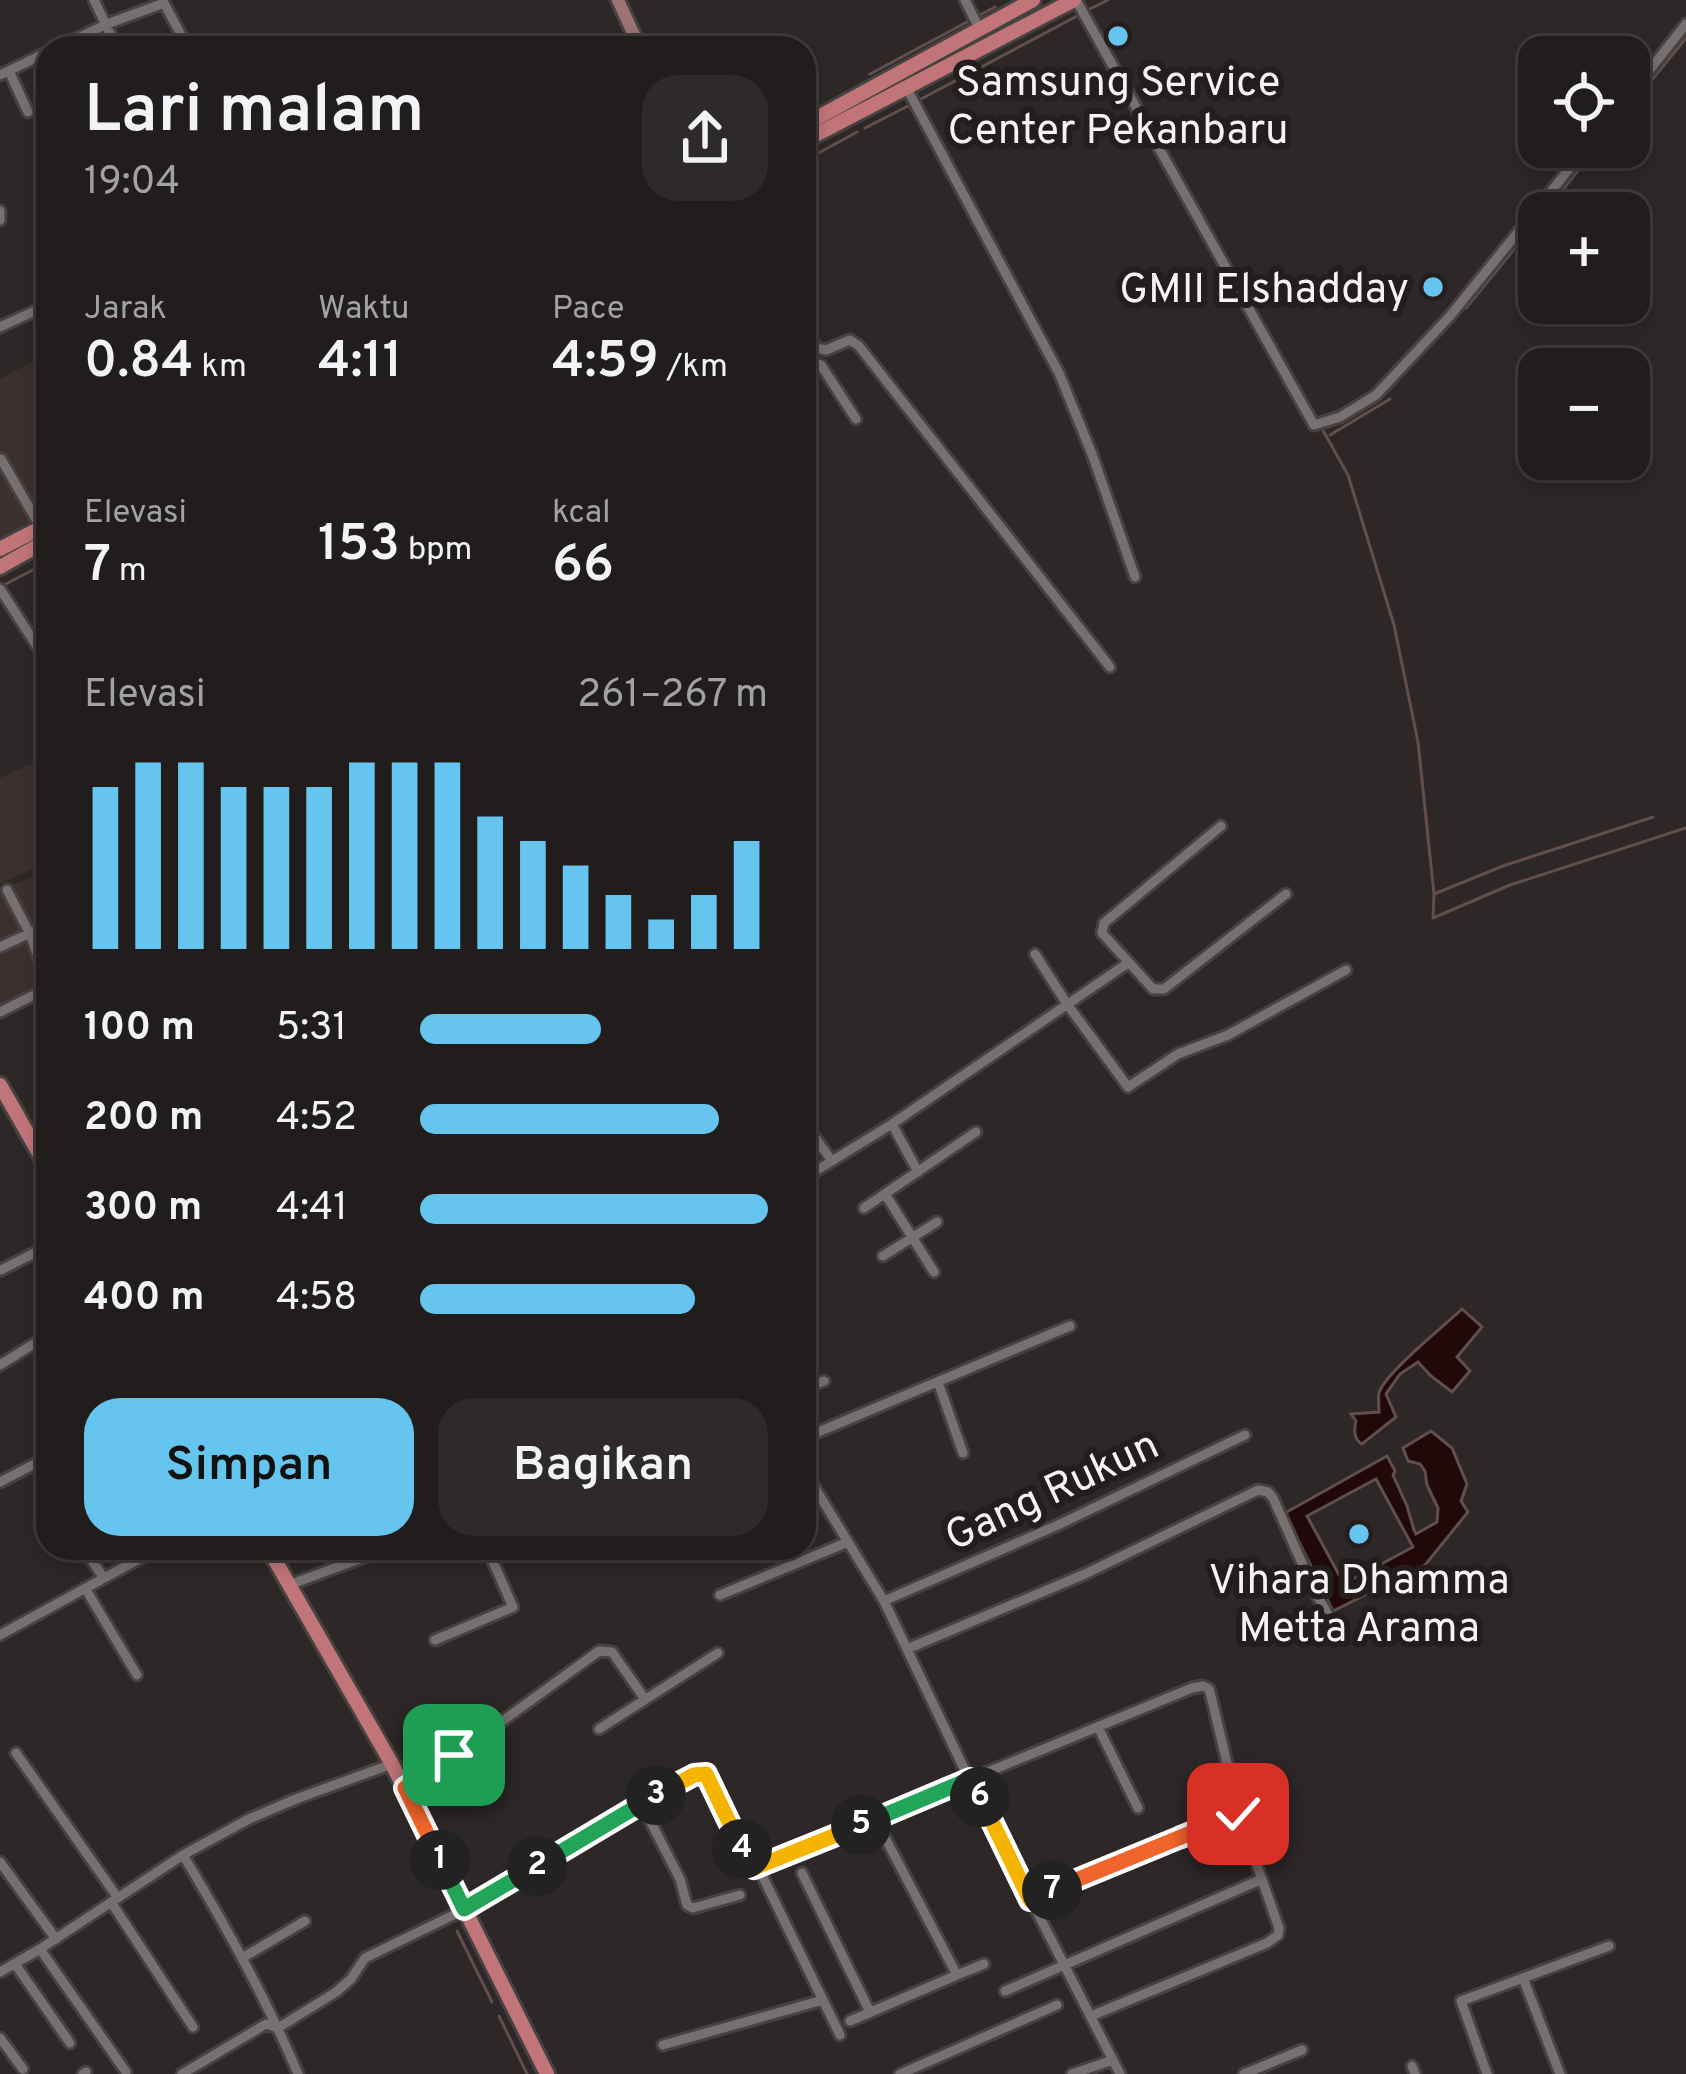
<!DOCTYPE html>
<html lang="id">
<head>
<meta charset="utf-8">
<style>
  body { margin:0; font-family:Overpass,sans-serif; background:#2e2a2a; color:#f1f3f6; height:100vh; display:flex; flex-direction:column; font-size:45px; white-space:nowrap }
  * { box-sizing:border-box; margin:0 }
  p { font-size:39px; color:#a2a2a4 }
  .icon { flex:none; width:66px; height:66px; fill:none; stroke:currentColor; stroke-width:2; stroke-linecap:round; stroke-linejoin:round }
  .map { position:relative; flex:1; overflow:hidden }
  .drawer { position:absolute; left:36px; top:36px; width:780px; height:1524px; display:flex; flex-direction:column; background:#221d1d; border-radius:36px; box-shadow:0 6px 18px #0003,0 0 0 3px #3f3b3b }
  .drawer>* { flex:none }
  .fabs { position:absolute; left:1518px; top:36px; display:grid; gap:24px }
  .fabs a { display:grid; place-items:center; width:132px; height:132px; border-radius:24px; background:#221d1d; box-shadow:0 6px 18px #0003,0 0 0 3px #3f3b3b; font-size:60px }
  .pin { position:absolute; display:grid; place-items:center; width:102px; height:102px; color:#fff; margin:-51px; border-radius:24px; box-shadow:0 6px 18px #0006 }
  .km { position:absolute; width:60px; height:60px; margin:-30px; border-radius:50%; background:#222; color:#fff; font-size:33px; line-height:60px; text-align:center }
  .round { display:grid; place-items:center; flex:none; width:126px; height:126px; border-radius:36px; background:#2e2a2a }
  .summary { display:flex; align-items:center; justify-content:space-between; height:204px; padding:0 48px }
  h1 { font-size:66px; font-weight:600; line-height:90px }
  .stats { display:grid; grid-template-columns:repeat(3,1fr); gap:18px; height:204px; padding:12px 48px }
  .stats div { display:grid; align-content:center }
  .stats b { font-size:51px; font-weight:600 }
  .stats small { font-size:33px; font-weight:400 }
  .stats p { font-size:33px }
  .chart { height:336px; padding:24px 48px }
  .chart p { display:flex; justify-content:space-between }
  .chart svg { width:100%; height:216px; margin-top:12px; stroke:#65c5ef; stroke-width:6 }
  .action { display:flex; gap:24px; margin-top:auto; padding:24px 48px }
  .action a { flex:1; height:138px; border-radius:36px; background:#65c5ef; color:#111; font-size:48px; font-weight:600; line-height:138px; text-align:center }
  .action a+a { background:#2e2a2a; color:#f1f3f6 }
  ul { padding:0 48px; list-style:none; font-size:39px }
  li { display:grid; grid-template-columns:192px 144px 1fr; align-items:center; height:90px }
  li i { height:30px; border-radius:15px; background:#65c5ef }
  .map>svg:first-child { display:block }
  .built { fill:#3c302f }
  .water { fill:#210809; stroke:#614e4f; stroke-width:3; fill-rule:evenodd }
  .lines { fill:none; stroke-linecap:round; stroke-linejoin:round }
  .stream { stroke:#614e4f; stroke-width:3 }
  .street-casing { stroke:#474242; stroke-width:15 }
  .secondary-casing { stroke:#474242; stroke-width:18 }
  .primary-casing { stroke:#474242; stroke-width:20 }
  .street { stroke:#777070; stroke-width:9 }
  .secondary { stroke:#9c7274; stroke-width:12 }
  .primary { stroke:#c27578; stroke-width:14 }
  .split-1-casing { stroke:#fff; stroke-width:24 }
  .split-2-casing { stroke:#fff; stroke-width:24 }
  .split-3-casing { stroke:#fff; stroke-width:24 }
  .split-4-casing { stroke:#fff; stroke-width:24 }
  .split-5-casing { stroke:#fff; stroke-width:24 }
  .split-6-casing { stroke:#fff; stroke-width:24 }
  .split-7-casing { stroke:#fff; stroke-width:24 }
  .split-8-casing { stroke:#fff; stroke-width:24 }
  .split-9-casing { stroke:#fff; stroke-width:24 }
  .split-1 { stroke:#f0652b; stroke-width:15 }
  .split-2 { stroke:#22a559; stroke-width:15 }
  .split-3 { stroke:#22a559; stroke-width:15 }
  .split-4 { stroke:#f5b400; stroke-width:15 }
  .split-5 { stroke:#f5b400; stroke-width:15 }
  .split-6 { stroke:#22a559; stroke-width:15 }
  .split-7 { stroke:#f5b400; stroke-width:15 }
  .split-8 { stroke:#f0652b; stroke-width:15 }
  .split-9 { stroke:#f0652b; stroke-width:15 }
  .poi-dot { fill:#65c5ef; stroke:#231d1d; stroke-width:4.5 }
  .labels { text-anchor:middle; stroke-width:12; stroke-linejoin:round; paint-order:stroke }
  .poi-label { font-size:42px; fill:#f7f3f3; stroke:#231d1d }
  .street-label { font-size:42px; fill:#f7f3f3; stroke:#231d1d }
</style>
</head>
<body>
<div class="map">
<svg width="1686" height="2074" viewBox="0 0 1686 2074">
  <rect width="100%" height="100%" fill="#2d2727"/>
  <path class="built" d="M48 354V521L0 548V379Z
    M48 756V862L0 884V778Z
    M48 870V980L0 1004V891Z"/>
  <path class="water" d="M1462 1309 1482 1327 1457 1357 1470 1371 1452 1392 1431 1376 1418 1362 1400 1374 1386 1394 1396 1417 1362 1444C1353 1439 1354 1429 1356 1421L1351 1414 1379 1412C1379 1409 1378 1395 1379 1393 1384 1374 1445 1325 1462 1309Z
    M1431 1431 1452 1448 1467 1484 1461 1501 1468 1512 1425 1565 1333 1611 1285 1513 1387 1456 1395 1471 1393 1475 1407 1506 1414 1530 1416 1534 1437 1522 1438 1508 1427 1485 1425 1471 1420 1464 1408 1461 1403 1448ZM1376 1479 1413 1547 1344 1584 1307 1516Z"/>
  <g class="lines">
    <path class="stream" d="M610 0 632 48
      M1088 10 1108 0
      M870 74 995 7
      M921 99 1079 15
      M804 106 810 103
      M1629 108 1686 38
      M865 128 908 106
      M1156 133 1348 475 1394 625 1418 742 1434 894 1433 918 1510 885 1686 828
      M804 161 857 132
      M1544 213 1597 147
      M1466 308 1539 219
      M1330 435 1390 399
      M2 586 48 562
      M1434 894 1503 866 1653 817
      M457 1931 492 2002
      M499 2016 527 2074"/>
    <g class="street-casing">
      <path id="street" d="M94 0 117 48
        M965 0 980 30
        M1076 0 1314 425 1340 417 1376 395 1450 316 1587 147
        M57 48 107 24 164 3 188 48
        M9 71 28 112
        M0 75 48 52
        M906 87 1059 373 1092 454 1135 577
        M1629 96 1686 24
        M0 211V220
        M804 324 816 348 826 350 850 340 859 346 1110 667
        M0 327 48 305
        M804 361 821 365 856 419
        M1 459 41 528
        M0 589 48 663
        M1221 826 1104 923 1102 933 1153 989H1164L1286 894
        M7 890 30 934 48 984
        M0 947 48 925
        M1035 954 1067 1004 1128 1087 1178 1054 1228 1035 1346 970
        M0 1012 48 988
        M804 1122 832 1161
        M892 1124 918 1172
        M804 1178 892 1124 1128 963
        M885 1194 934 1272
        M864 1208 976 1132
        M883 1256 937 1222
        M1 1270 48 1246
        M0 1365 48 1335
        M938 1382 963 1453
        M804 1388 824 1381
        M804 1438 1070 1326
        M804 1470 884 1601 969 1779 1120 2074
        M0 1482 48 1457
        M41 1487 48 1497
        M83 1548 104 1578
        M289 1585 389 1548
        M85 1588 137 1675
        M720 1595 848 1542
        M884 1601 1058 1525 1245 1435
        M0 1635 159 1548
        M435 1640 513 1607 487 1548
        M907 1649 1085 1574 1258 1490 1268 1492 1273 1498 1314 1590 1330 1618
        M1098 1727 1138 1808
        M599 1729 718 1653
        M16 1753 118 1898
        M405 1788 497 1725 599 1651 612 1652 645 1699
        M641 1803 680 1879 687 1905 693 1908 740 1895
        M183 1855C226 1926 266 1998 298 2074
        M0 1862 56 1939
        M758 1867 840 2035
        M802 1873 870 2012
        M1030 1900 1239 1814
        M111 1902 193 2027
        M40 1949 126 2072
        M242 1958 305 1921
        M15 1964 70 2043
        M0 1972 40 1949 183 1855 249 1819 296 1799 392 1764
        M957 1975 984 1964
        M1523 1978 1560 2074
        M1005 1991 1262 1879
        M850 2021 957 1975 880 1828
        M0 2038 23 2069
        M663 2045 823 2000
        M1412 2066 1415 2074
        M83 2074 86 2072
        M182 2074 266 2024 278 2028 336 1992 351 1979 365 1958 472 1906 641 1803 701 1773 710 1779 749 1863 754 1868 1192 1688 1203 1686 1209 1689 1212 1700 1239 1814 1279 1928 1278 1935 1267 1943 1091 2016
        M900 2074 1057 2005
        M1072 2074 1113 2060
        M1244 2074 1302 2050
        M1487 2074 1461 2001 1609 1946"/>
    </g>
    <g class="secondary-casing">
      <path id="secondary" d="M618 0 640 48"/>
    </g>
    <g class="primary-casing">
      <path id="primary" d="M804 125 1033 0
        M804 141 1074 0
        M0 549 48 524
        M0 567 48 540
        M0 1085 48 1169
        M268 1548 392 1764 547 2074"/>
    </g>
    <use href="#street" class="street"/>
    <use href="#secondary" class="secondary"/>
    <use href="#primary" class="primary"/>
  </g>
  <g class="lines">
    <g class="split-1-casing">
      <path id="split-1" d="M440 1860 405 1788 454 1755"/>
    </g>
    <g class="split-2-casing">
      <path id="split-2" d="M440 1860 464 1909 537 1866"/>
    </g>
    <g class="split-3-casing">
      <path id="split-3" d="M537 1866 656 1795"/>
    </g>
    <g class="split-4-casing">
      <path id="split-4" d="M656 1795 694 1775 706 1774 742 1849"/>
    </g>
    <g class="split-5-casing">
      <path id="split-5" d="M742 1849 749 1863 754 1868 861 1825"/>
    </g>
    <g class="split-6-casing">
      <path id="split-6" d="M861 1825 970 1779 980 1797"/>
    </g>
    <g class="split-7-casing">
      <path id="split-7" d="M980 1797 1030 1900 1052 1890"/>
    </g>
    <g class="split-8-casing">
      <path id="split-8" d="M1052 1890 1181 1837"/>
    </g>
    <g class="split-9-casing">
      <path id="split-9" d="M1181 1837 1238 1814"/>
    </g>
    <use href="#split-1" class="split-1"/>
    <use href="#split-2" class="split-2"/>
    <use href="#split-3" class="split-3"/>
    <use href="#split-4" class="split-4"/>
    <use href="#split-5" class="split-5"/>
    <use href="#split-6" class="split-6"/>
    <use href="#split-7" class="split-7"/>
    <use href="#split-8" class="split-8"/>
    <use href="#split-9" class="split-9"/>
  </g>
  <g class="poi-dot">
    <circle cx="1118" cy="36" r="12"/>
    <circle cx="1433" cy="287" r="12"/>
    <circle cx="1359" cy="1534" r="12"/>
  </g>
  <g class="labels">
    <g class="poi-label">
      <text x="1118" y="95">Samsung Service<tspan x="1118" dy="48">Center Pekanbaru</tspan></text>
      <text x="1409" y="302" text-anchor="end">GMII Elshadday</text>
      <text x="1359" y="1593">Vihara Dhamma<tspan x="1359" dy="48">Metta Arama</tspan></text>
    </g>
    <g class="street-label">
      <text transform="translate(1051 1489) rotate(-25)" y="15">Gang Rukun</text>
    </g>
  </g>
</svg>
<div class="fabs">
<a><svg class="icon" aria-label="locate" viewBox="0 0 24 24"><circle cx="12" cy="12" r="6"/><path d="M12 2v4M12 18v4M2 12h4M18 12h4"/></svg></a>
<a>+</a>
<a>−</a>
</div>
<div class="pin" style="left:454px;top:1755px;background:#1e9e55"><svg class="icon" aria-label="arrive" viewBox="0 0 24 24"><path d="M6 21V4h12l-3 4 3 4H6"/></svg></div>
<div class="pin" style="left:1238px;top:1814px;background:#d93025"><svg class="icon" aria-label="check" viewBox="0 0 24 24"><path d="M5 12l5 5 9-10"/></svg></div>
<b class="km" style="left:440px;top:1860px">1</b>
<b class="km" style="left:537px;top:1866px">2</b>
<b class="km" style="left:656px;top:1795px">3</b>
<b class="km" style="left:742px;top:1849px">4</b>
<b class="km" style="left:861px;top:1825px">5</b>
<b class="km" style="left:980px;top:1797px">6</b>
<b class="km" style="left:1052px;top:1890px">7</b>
<section class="drawer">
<div class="summary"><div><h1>Lari malam</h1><p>19:04</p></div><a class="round"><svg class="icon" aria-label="share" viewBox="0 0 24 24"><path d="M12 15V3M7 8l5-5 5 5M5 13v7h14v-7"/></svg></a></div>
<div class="stats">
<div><p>Jarak</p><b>0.84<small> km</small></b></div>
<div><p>Waktu</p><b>4:11</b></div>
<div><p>Pace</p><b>4:59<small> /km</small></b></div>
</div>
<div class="stats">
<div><p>Elevasi</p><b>7<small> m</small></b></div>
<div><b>153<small> bpm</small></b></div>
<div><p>kcal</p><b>66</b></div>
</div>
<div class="chart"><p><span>Elevasi</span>261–267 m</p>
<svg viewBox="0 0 160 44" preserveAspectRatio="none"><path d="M5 44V11M15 44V6M25 44V6M35 44V11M45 44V11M55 44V11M65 44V6M75 44V6M85 44V6M95 44V17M105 44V22M115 44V27M125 44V33M135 44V38M145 44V33M155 44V22"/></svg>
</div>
<ul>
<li><b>100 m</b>5:31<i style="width:52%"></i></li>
<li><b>200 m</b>4:52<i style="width:86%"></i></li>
<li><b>300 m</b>4:41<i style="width:100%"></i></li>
<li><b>400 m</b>4:58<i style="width:79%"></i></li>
</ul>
<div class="action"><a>Simpan</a><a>Bagikan</a></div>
</section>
</div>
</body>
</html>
